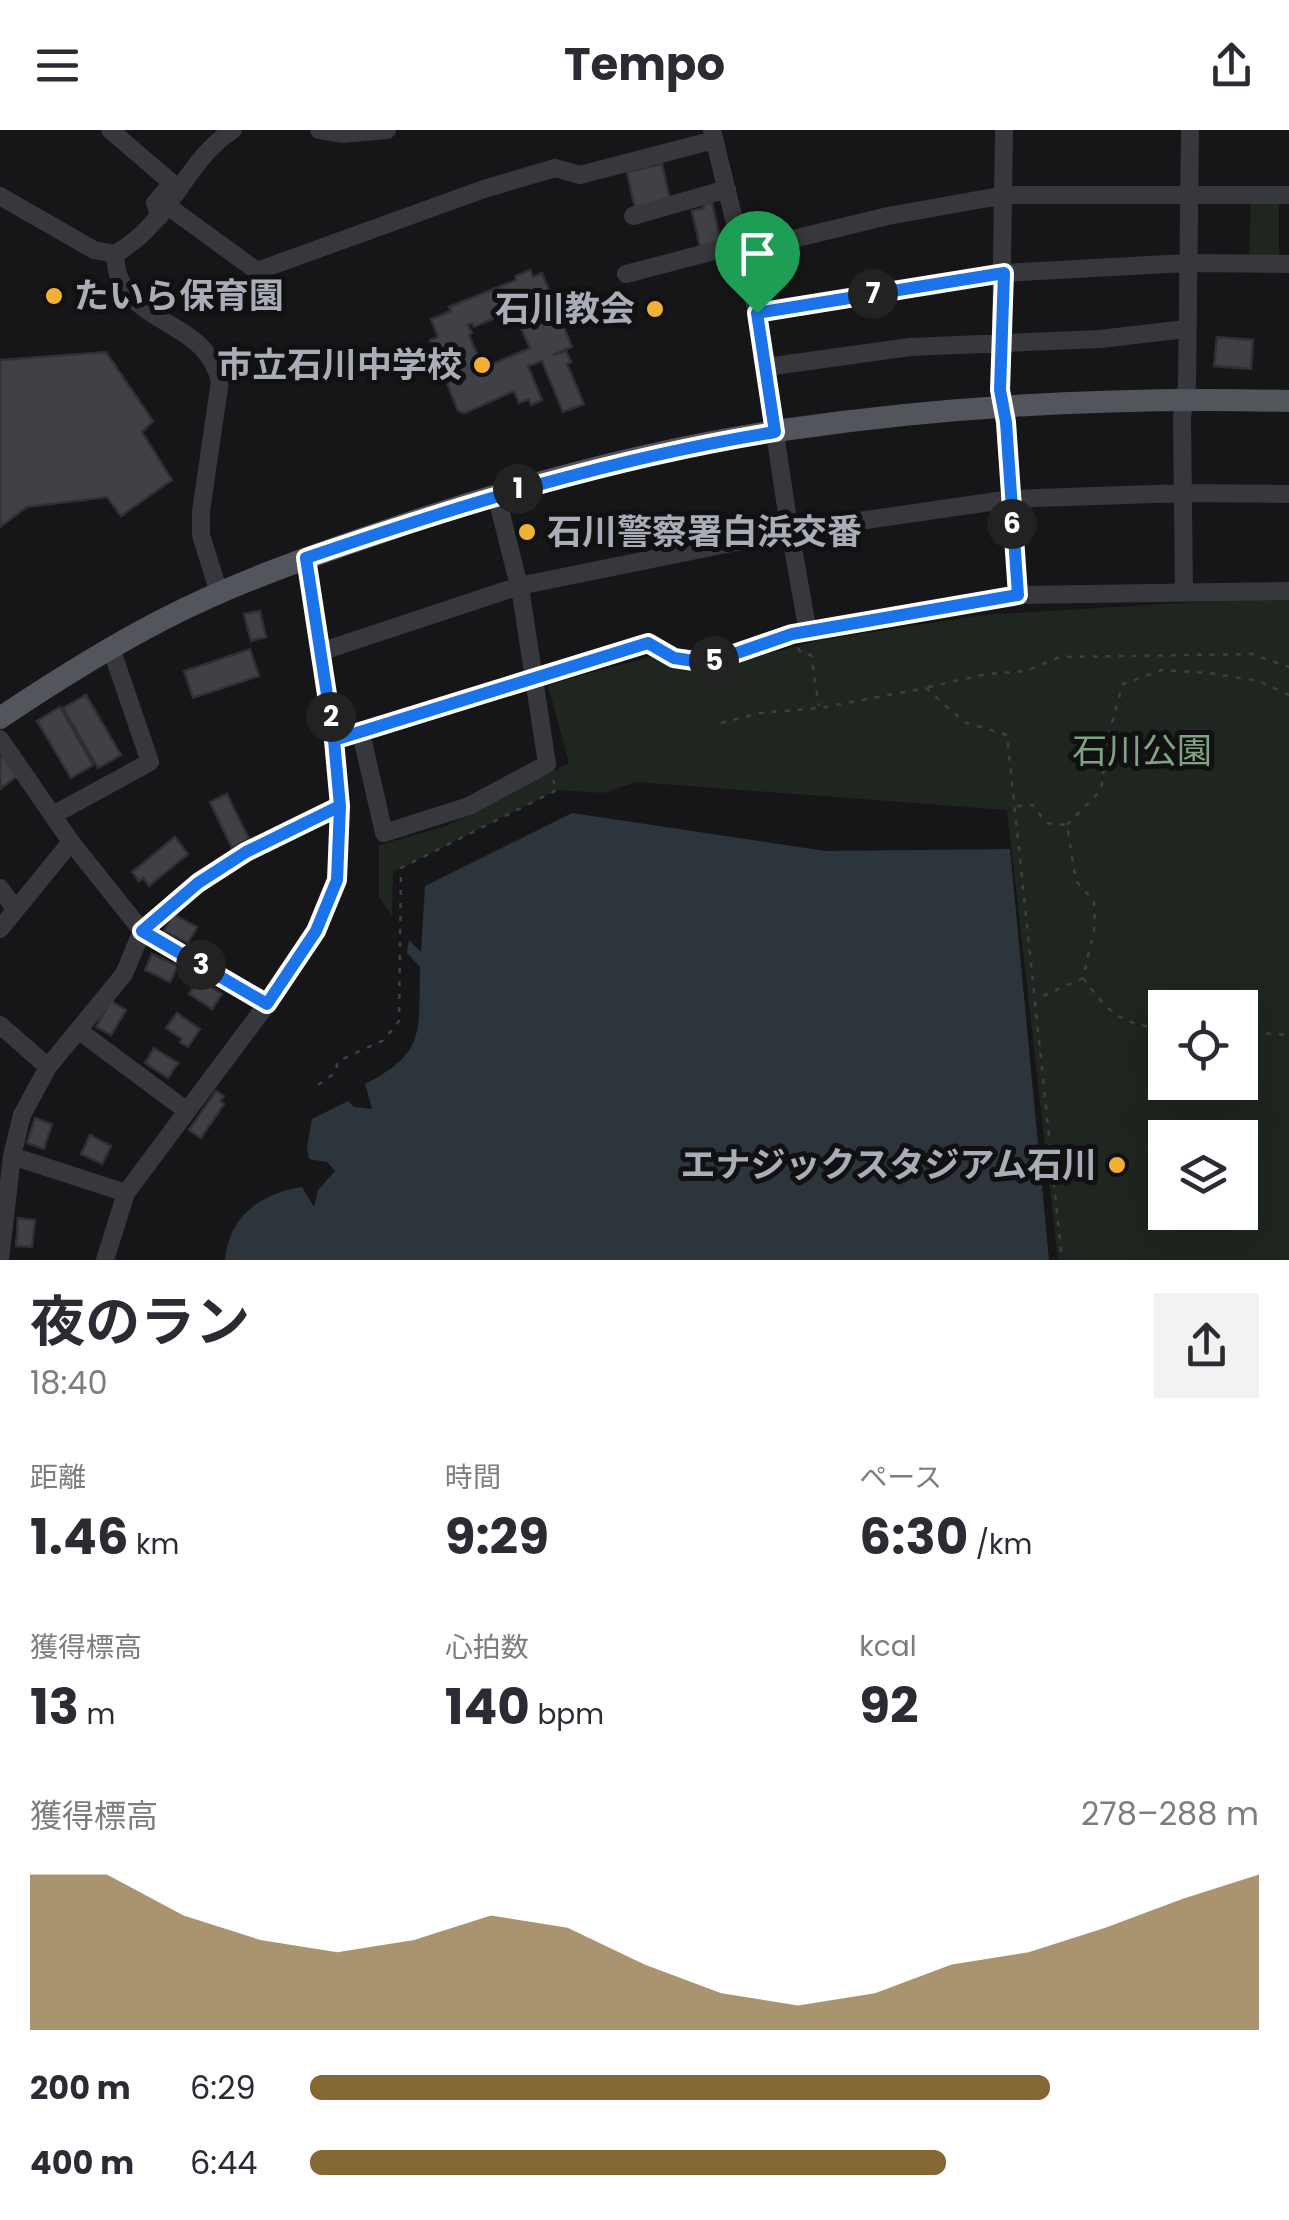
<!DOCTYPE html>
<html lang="ja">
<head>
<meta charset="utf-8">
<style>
  body { margin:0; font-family:Poppins,"Noto Sans JP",sans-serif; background:#f2f2f3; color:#2b2b33; height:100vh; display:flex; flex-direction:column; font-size:38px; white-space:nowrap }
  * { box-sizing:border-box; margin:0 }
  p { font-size:32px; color:#7c7c81 }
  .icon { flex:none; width:55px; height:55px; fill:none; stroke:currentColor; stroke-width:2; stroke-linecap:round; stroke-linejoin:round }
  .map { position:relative; height:1130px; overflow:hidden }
  .drawer { display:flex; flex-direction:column; background:#fff; flex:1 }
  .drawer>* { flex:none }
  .fabs { position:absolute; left:1148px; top:860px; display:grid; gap:20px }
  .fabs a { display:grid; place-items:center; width:110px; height:110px; border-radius:0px; background:#fff; box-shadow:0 10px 40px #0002; font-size:50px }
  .pin { position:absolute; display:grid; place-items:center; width:85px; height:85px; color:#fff; margin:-102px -42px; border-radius:50% 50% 50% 0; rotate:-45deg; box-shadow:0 0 10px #0007 }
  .pin .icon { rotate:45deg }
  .km { position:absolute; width:50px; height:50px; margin:-25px; border-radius:50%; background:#222; color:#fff; font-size:28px; line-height:50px; text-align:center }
  .round { display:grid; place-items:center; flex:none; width:105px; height:105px; border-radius:0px; background:#f2f2f3 }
  .headline { display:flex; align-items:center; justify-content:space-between; height:170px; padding:0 30px }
  h1 { font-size:55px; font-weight:700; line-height:75px }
  .metrics { display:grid; grid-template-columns:repeat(3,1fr); gap:15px; height:170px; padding:10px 30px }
  .metrics div { display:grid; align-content:center }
  .metrics b { font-size:50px; font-weight:700 }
  .metrics small { font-size:28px; font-weight:400 }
  .metrics p { font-size:28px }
  .chart { height:280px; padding:20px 30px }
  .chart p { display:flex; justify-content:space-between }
  .chart svg { width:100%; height:180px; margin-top:10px; fill:#856733; opacity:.7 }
  ul { padding:0 30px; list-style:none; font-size:32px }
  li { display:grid; grid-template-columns:160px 120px 1fr; align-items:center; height:75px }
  li i { height:25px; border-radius:12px; background:#856733 }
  header { display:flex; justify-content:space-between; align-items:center; height:130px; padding:0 30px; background:#fff; font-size:45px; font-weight:700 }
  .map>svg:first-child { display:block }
  .green { fill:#1e261f; fill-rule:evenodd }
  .water { fill:#2c353c }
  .building { fill:#404145; stroke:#303034; stroke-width:2.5; fill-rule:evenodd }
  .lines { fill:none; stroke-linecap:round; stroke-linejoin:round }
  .path { stroke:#3d3f44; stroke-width:2.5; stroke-dasharray:5 8; stroke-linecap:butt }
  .minor { stroke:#37383d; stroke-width:18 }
  .major { stroke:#53555c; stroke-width:22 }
  .route-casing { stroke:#fff; stroke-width:20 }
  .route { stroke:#1a73e8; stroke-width:12 }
  .poi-dot { fill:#f2b134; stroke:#111113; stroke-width:4 }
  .labels { text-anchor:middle; stroke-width:10; stroke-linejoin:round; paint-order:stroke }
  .poi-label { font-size:35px; font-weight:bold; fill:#a8adb8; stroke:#111113; text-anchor:end }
  .park-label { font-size:35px; fill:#7fa381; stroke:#111113 }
</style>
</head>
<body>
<header><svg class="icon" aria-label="menu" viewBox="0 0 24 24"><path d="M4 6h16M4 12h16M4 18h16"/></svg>Tempo<svg class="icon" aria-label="share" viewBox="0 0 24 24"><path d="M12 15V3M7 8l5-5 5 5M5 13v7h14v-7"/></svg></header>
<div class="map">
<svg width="1289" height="1130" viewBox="0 0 1289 1130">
  <rect width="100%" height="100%" fill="#161618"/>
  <path class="green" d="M1279 68V129H1249L1251 69Z
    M1248 469H1289V1130H1058L1007 680 636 652 603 663 557 660 393 742 392 786 379 767V715L446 696 569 633 548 555 656 525 711 538 821 510 982 485ZM1165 878H1240V952H1165ZM1165 1008H1240V1082H1165Z"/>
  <path class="water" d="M572 683 825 721 1010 719 1049 1130H225C229 1087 260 1063 302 1057L314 1077 318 1060 335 1041 327 1032 309 1029 307 1017 312 989 348 971 354 977 372 979 365 954C428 922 418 900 420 837L407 823 409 810 421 822 425 756Z"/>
  <path class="building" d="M662 34 670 70 635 78 627 42Z
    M712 72 721 113 700 117 692 81 704 78 703 74Z
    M530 140 533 147 542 143 572 217 553 225 566 221 571 232 567 234 584 274 563 282 542 231 528 236 542 270 531 275 529 269 519 273 514 261 465 283 458 281 430 210 438 207 431 189 451 181 449 177 516 150 515 146ZM513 180 530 218 483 238 469 205 472 203 468 195 472 193 474 197Z
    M1217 207 1253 210 1251 239 1214 236Z
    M106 222 153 291 142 302 172 350 121 386 107 367 27 377 0 397V230Z
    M260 481 266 507 251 511 244 484Z
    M250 519 259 546 193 568 184 541Z
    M86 565 121 625 98 638 63 578Z
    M60 577 93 635 71 648 37 591Z
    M4 626 19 645 0 659V628Z
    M227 664 249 709 232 718 210 672Z
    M175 707 188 724 149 756 143 748 139 751 132 742Z
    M173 784 197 797 188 813 164 801Z
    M152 824 178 836 170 852 145 840Z
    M199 849 222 864 212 879 189 864Z
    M111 871 126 880 111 905 96 897Z
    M177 883 200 899 188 917 180 912 182 909 166 898Z
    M154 918 178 933 168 948 145 933Z
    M216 961 224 966 220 971 224 974 201 1008 189 1000Z
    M35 988 52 994 44 1019 27 1013Z
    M90 1005 111 1016 102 1034 81 1024Z
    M18 1088 35 1090 32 1117 16 1116Z"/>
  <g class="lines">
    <path class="path" d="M798 518 801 523 811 525 819 576
      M928 557 987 544 1026 541 1060 527 1252 524 1289 537
      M721 593 760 583 819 578 926 558 964 592 1007 605 1062 1130
      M1017 676 1033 675 1046 693 1067 695 1076 751 1094 771 1095 796 1083 848 1036 869
      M1067 695 1101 660 1109 603 1123 554 1162 540 1208 543 1259 551 1289 565
      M1083 848C1108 882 1121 896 1165 898
      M1240 902 1289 905
      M318 955 335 943 338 931 384 910 399 891 401 738 557 660 553 650"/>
    <path class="minor" d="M110 0 172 53 155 73 160 86
      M319 0 342 4 387 0
      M712 0 757 183 788 390 808 502
      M1004 0 1000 260 1005 292 1018 465
      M0 66 94 120 115 124C172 92 184 31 233 0
      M169 77 257 141 484 59 555 38 580 45 714 10
      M633 86 727 59
      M743 121 888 86 1005 65H1289
      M115 124C116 131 116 141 119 147 140 198 205 191 220 251L201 381V405L219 463
      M626 144 741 114
      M757 183 1004 143 1186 133 1289 134
      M766 237 910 217 1100 209 1186 199
      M1184 461 1182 287 1187 255 1190 0
      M323 521 519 456 790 401 1011 369 1183 363 1289 364
      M361 603 384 703 469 676 547 634 521 464 496 364
      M0 609 71 712 142 801 267 874
      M334 610 648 513 675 527 708 533 793 505 1018 465 1289 461
      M53 685 150 632 111 518
      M0 758 15 779
      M0 799 71 712
      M0 895 48 937
      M78 900 187 981
      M12 1026 126 1063
      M0 1130 12 1026 22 985 48 937 124 844 142 801 198 753 246 721 340 675
      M105 1130 126 1063 267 874 317 801 337 750 340 675 334 610 306 428"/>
    <path class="major" d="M0 588C52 553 106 519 162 490 231 454 306 428 379 403 512 357 651 319 790 299 955 275 1123 267 1289 271"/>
  </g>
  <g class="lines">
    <g class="route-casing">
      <path id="route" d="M757 183 775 302C614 328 460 375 306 428L334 610 340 676 337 750 316 801 267 874 142 801 198 753 246 722 340 676 334 610 648 513 674 528 708 533 792 504 1018 465 1006 292 1000 260 1004 143 757 183"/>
    </g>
    <use href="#route" class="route"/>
  </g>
  <g class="poi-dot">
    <circle cx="54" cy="166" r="10"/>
    <circle cx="655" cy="179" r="10"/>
    <circle cx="482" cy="235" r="10"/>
    <circle cx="527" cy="402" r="10"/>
    <circle cx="1117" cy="1035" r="10"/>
  </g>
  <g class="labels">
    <g class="poi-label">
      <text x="74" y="178" text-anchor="start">たいら保育園</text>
      <text x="635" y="191">石川教会</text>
      <text x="462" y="247">市立石川中学校</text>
      <text x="547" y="414" text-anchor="start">石川警察署白浜交番</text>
      <text x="1097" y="1047">エナジックスタジアム石川</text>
    </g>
    <g class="park-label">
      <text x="1142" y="633">石川公園</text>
    </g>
  </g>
</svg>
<div class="fabs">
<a><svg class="icon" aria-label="locate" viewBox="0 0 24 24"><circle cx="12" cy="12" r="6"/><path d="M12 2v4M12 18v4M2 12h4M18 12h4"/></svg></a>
<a><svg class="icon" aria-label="layers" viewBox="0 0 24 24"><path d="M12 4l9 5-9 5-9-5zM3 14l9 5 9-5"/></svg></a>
</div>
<div class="pin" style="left:757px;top:183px;background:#1e9e55"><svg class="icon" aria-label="arrive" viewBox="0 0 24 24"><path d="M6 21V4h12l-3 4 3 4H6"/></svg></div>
<b class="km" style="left:518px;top:359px">1</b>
<b class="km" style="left:331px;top:587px">2</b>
<b class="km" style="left:201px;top:835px">3</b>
<b class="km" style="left:714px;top:531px">5</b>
<b class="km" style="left:1012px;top:394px">6</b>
<b class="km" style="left:873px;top:164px">7</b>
</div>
<section class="drawer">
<div class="headline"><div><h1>夜のラン</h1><p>18:40</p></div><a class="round"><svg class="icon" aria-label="share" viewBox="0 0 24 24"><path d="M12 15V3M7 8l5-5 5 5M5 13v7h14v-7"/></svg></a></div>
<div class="metrics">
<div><p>距離</p><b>1.46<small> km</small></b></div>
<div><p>時間</p><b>9:29</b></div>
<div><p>ペース</p><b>6:30<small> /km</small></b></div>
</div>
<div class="metrics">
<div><p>獲得標高</p><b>13<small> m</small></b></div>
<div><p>心拍数</p><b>140<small> bpm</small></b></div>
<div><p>kcal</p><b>92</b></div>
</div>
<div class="chart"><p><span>獲得標高</span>278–288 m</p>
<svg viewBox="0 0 160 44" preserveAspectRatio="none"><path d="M0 44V6L10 6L20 16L30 22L40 25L50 22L60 16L70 19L80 28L90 35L100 38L110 35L120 28L130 25L140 19L150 12L160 6V44z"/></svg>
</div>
<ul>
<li><b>200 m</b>6:29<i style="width:78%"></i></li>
<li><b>400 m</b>6:44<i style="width:67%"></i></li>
</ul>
</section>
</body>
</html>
